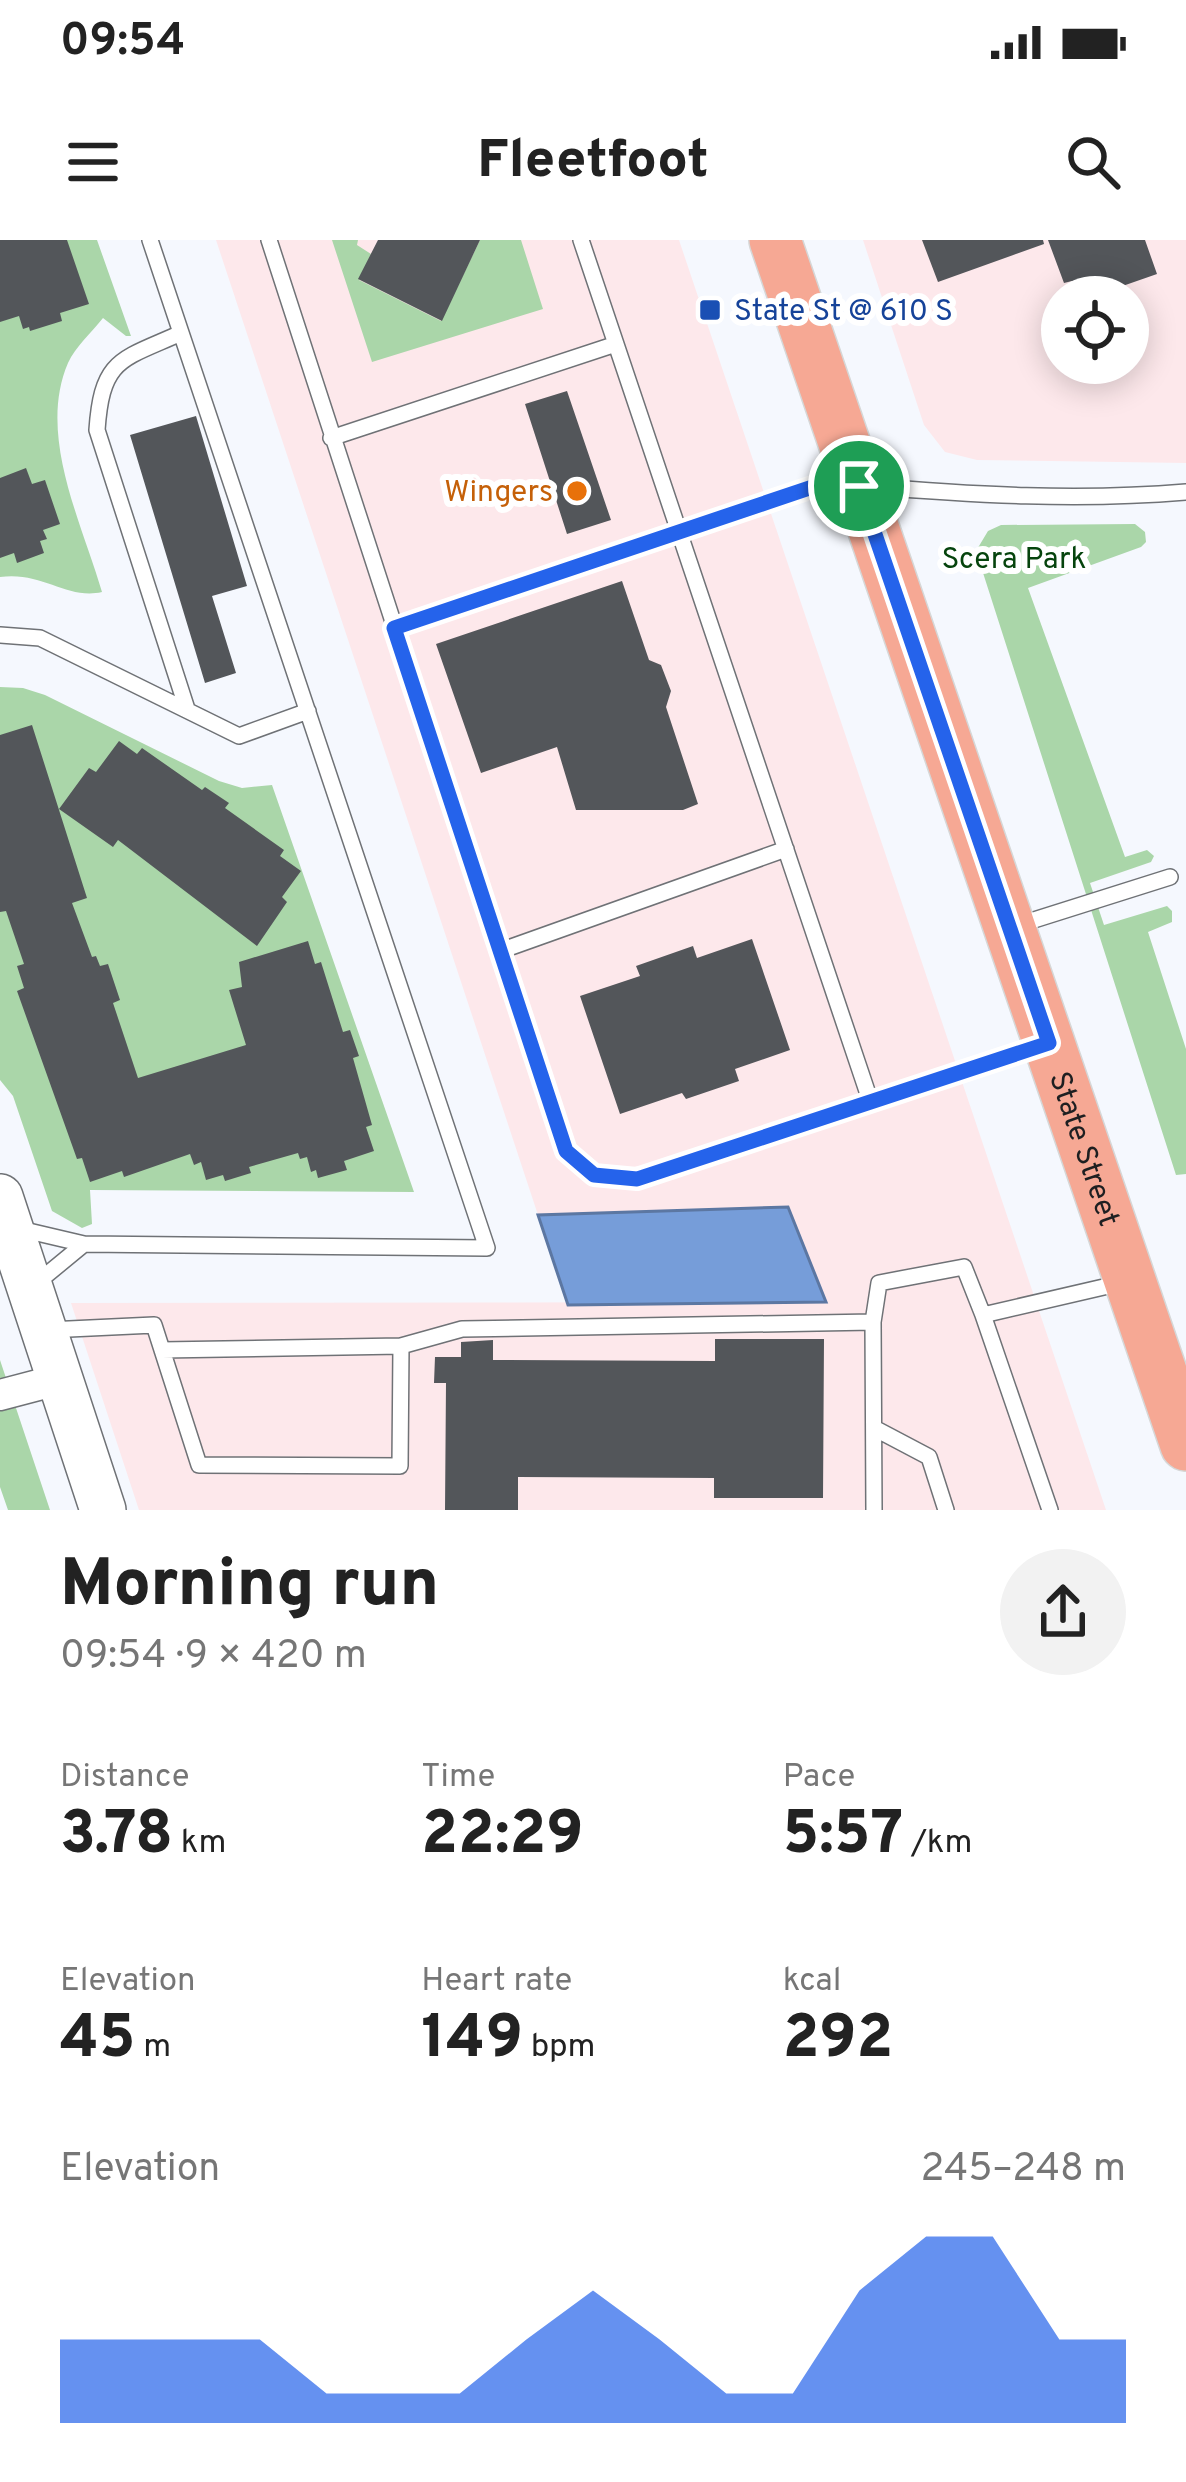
<!DOCTYPE html>
<html lang="en">
<head>
<meta charset="utf-8">
<style>
  body { margin:0; font-family:Overpass,sans-serif; background:#f2f2f2; color:#222; height:100vh; display:flex; flex-direction:column; font-size:45px; white-space:nowrap }
  * { box-sizing:border-box; margin:0 }
  p { font-size:39px; color:#767676 }
  .icon { flex:none; width:66px; height:66px; fill:none; stroke:currentColor; stroke-width:2; stroke-linecap:round; stroke-linejoin:round }
  .map { position:relative; height:1270px; overflow:hidden }
  .panel { display:flex; flex-direction:column; background:#fff; flex:1 }
  .panel>* { flex:none }
  .controls { position:absolute; left:1041px; top:36px; display:grid; gap:24px }
  .controls a { display:grid; place-items:center; width:108px; height:108px; border-radius:50%; background:#fff; box-shadow:0 6px 30px #0003; font-size:60px }
  .pin { position:absolute; display:grid; place-items:center; width:102px; height:102px; color:#fff; margin:-51px; border:6px solid #fff; border-radius:50%; box-shadow:0 3px 12px #0007 }
  .round { display:grid; place-items:center; flex:none; width:126px; height:126px; border-radius:63px; background:#f2f2f2 }
  .headline { display:flex; align-items:center; justify-content:space-between; height:204px; padding:0 60px }
  h1 { font-size:66px; font-weight:800; line-height:90px }
  .figures { display:grid; grid-template-columns:repeat(3,1fr); gap:18px; height:204px; padding:12px 60px }
  .figures div { display:grid; align-content:center }
  .figures b { font-size:60px; font-weight:800 }
  .figures small { font-size:33px; font-weight:400 }
  .figures p { font-size:33px }
  .chart { height:336px; padding:24px 60px }
  .chart p { display:flex; justify-content:space-between }
  .chart svg { width:100%; height:216px; margin-top:12px; fill:#2563eb; opacity:.7 }
  .status { display:flex; justify-content:space-between; align-items:center; height:84px; padding:0 60px; background:#fff; direction:ltr }
  .status svg { height:33px; fill:currentColor }
  header { display:flex; justify-content:space-between; align-items:center; height:156px; padding:0 60px; background:#fff; font-size:54px; font-weight:800 }
  .map>svg:first-child { display:block }
  .commercial { fill:#fde8eb; fill-rule:evenodd }
  .green { fill:#aad6a9 }
  .water { fill:#769dd9; stroke:#5c77a2; stroke-width:3 }
  .building { fill:#53565a }
  .lines { fill:none; stroke-linecap:round; stroke-linejoin:round }
  .lane-casing { stroke:#6f7276; stroke-width:18 }
  .street-casing { stroke:#6f7276; stroke-width:33 }
  .secondary-casing { stroke:#6f7276; stroke-width:48 }
  .primary-casing { stroke:#d6d7d7; stroke-width:54 }
  .lane { stroke:#fff; stroke-width:15 }
  .street { stroke:#fff; stroke-width:30 }
  .secondary { stroke:#fff; stroke-width:45 }
  .primary { stroke:#f6a894; stroke-width:51 }
  .route-casing { stroke:#fff; stroke-width:24 }
  .route { stroke:#2563eb; stroke-width:15 }
  .transit-dot { fill:#1a4fb4; stroke:#fff; stroke-width:4.5 }
  .food-dot { fill:#e8710a; stroke:#fff; stroke-width:4.5 }
  .labels { text-anchor:middle; stroke-width:12; stroke-linejoin:round; paint-order:stroke }
  .transit-label { font-size:30px; fill:#164399; stroke:#fff; text-anchor:start }
  .food-label { font-size:30px; fill:#c56008; stroke:#fff; text-anchor:end }
  .park-label { font-size:30px; fill:#06440d; stroke:#fff }
  .street-label { font-size:30px; fill:#1e1f21; stroke:#fff }
</style>
</head>
<body>
<div class="status"><b>09:54</b><svg viewBox="0 0 49 12"><path d="M0 12V9h3v3zM5 12V6h3v6zM10 12V3h3v9zM15 12V0h3v12zM26 1h20v11H26zM47 4h2v5h-2z"/></svg></div>
<header><svg class="icon" aria-label="menu" viewBox="0 0 24 24"><path d="M4 6h16M4 12h16M4 18h16"/></svg>Fleetfoot<svg class="icon" aria-label="search" viewBox="0 0 24 24"><circle cx="10" cy="10" r="6"/><path d="M15 15l6 6"/></svg></header>
<div class="map">
<svg width="1186" height="1270" viewBox="0 0 1186 1270">
  <rect width="100%" height="100%" fill="#f5f8fe"/>
  <path class="commercial" d="M216 0H679L1106 1270H139L71 1063 826 1062 788 967 538 975Z
    M863 0H1186V223L977 220 945 212 924 185ZM1062 57H1128V123H1062Z"/>
  <path class="green" d="M0 0H97L131 96H126L103 78C92 92 75 107 68 123 37 195 82 283 102 352 67 360 42 331 0 337Z
    M332 0H358L357 5 371 14 359 40 441 81 480 0H521L543 69 372 122Z
    M1135 284 1145 292 1146 302 1141 307 1028 348 1125 617 1147 610 1154 616 1151 622 1090 643 1104 685 1167 666 1172 671V682L1148 692 1186 809V934L1176 935 976 311 988 291 1001 285Z
    M0 447 23 448 45 455 219 541 242 548 272 545 414 952 90 950 92 984 82 988 52 971 13 856 0 840Z
    M0 1120 50 1270H8L0 1247Z"/>
  <path class="water" d="M788 967 826 1062 568 1065 538 975Z"/>
  <path class="building" d="M0 0H67L89 64 60 73 62 81 30 91 29 87 23 89 19 76 0 82Z
    M378 0H480L442 81 358 39Z
    M922 0H1043L1044 4 938 42Z
    M1048 0H1145L1157 34 1091 57H1078L1072 41 1064 43Z
    M567 151 611 280 567 294 525 164Z
    M196 176 247 346 212 356 236 433 205 443 130 195Z
    M26 228 32 244 45 240 60 284 43 290 47 299 40 301 44 313 17 323 14 313 0 318V238Z
    M622 341 649 420 661 425 671 451 666 467 698 564 683 570H576L557 507 481 533 436 404Z
    M32 485 87 658 72 663 92 717 96 716 100 726 108 724 120 760 113 763 138 838 246 805 229 750 242 747 239 722 308 701 315 724 321 722 343 792 350 790 359 816 353 818 372 885 366 887 374 911 344 921 347 930 318 938 316 930 311 932 307 917 300 919 298 913 249 927 251 933 225 941 223 935 206 940 201 922 194 925 190 914 124 937 122 931 90 942 82 918 77 919 17 751 24 748 17 726 24 724 6 671 0 672V495Z
    M119 501 137 514 142 508 202 550 205 547 229 563 225 568 284 610 280 616 301 631 282 657 287 662 257 706 118 600 113 607 59 569 89 528 96 532Z
    M752 699 790 810 735 829 739 841 686 859 682 853 620 874 580 756 640 736 636 726 693 706 697 718Z
    M715 1099H824L823 1258H714V1238L518 1237V1270H445L446 1143H434L435 1117H461V1102L493 1100V1120L715 1121Z"/>
  <g class="lines">
    <g class="lane-casing">
      <path id="lane" d="M269 0 565 911 594 935 637 939 1040 806
        M581 0 870 860
        M181 93C121 120 102 118 97 190L187 469
        M331 198 616 104
        M866 246C973 255 1079 261 1186 252
        M393 388 846 236
        M0 395 40 398 239 496 308 471
        M1018 685 1170 637
        M500 711 786 609
        M20 989 84 1004 33 1046
        M84 1004 487 1008 150 0
        M983 1075 1050 1270
        M48 1090 154 1085 199 1225 400 1226 401 1106 162 1110
        M401 1106 462 1089 873 1082
        M874 1188 929 1217 946 1270
        M874 1270 873 1082 879 1043 964 1027 983 1075 1121 1043"/>
    </g>
    <g class="street-casing">
      <path id="street" d="M0 1155 61 1139"/>
    </g>
    <g class="secondary-casing">
      <path id="secondary" d="M0 957 103 1270"/>
    </g>
    <g class="primary-casing">
      <g id="primary">
        <path id="s1" d="M775 0 1186 1205"/>
      </g>
    </g>
    <use href="#lane" class="lane"/>
    <use href="#street" class="street"/>
    <use href="#secondary" class="secondary"/>
    <use href="#primary" class="primary"/>
  </g>
  <g class="lines">
    <g class="route-casing">
      <path id="route" d="M854 233 1049 803 637 939 594 935 566 911 394 388Z"/>
    </g>
    <use href="#route" class="route"/>
  </g>
  <rect class="transit-dot" x="698" y="58" width="24" height="24" rx="6"/>
  <circle class="food-dot" cx="577" cy="251" r="12"/>
  <g class="labels">
    <g class="transit-label">
      <text x="734" y="80">State St @ 610 S</text>
    </g>
    <g class="food-label">
      <text x="553" y="261">Wingers</text>
    </g>
    <g class="park-label">
      <text x="1014" y="328">Scera Park</text>
    </g>
    <g class="street-label">
      <text dy="10" stroke="none"><textPath href="#s1" startOffset="960">State Street</textPath></text>
    </g>
  </g>
</svg>
<div class="controls">
<a><svg class="icon" aria-label="locate" viewBox="0 0 24 24"><circle cx="12" cy="12" r="6"/><path d="M12 2v4M12 18v4M2 12h4M18 12h4"/></svg></a>
</div>
<div class="pin" style="left:859px;top:246px;background:#1e9e55"><svg class="icon" aria-label="arrive" viewBox="0 0 24 24"><path d="M6 21V4h12l-3 4 3 4H6"/></svg></div>
</div>
<section class="panel">
<div class="headline"><div><h1>Morning run</h1><p>09:54 · 9 × 420 m</p></div><a class="round"><svg class="icon" aria-label="share" viewBox="0 0 24 24"><path d="M12 15V3M7 8l5-5 5 5M5 13v7h14v-7"/></svg></a></div>
<div class="figures">
<div><p>Distance</p><b>3.78<small> km</small></b></div>
<div><p>Time</p><b>22:29</b></div>
<div><p>Pace</p><b>5:57<small> /km</small></b></div>
</div>
<div class="figures">
<div><p>Elevation</p><b>45<small> m</small></b></div>
<div><p>Heart rate</p><b>149<small> bpm</small></b></div>
<div><p>kcal</p><b>292</b></div>
</div>
<div class="chart"><p><span>Elevation</span>245–248 m</p>
<svg viewBox="0 0 160 44" preserveAspectRatio="none"><path d="M0 44V27L10 27L20 27L30 27L40 38L50 38L60 38L70 27L80 17L90 27L100 38L110 38L120 17L130 6L140 6L150 27L160 27V44z"/></svg>
</div>
</section>
</body>
</html>
